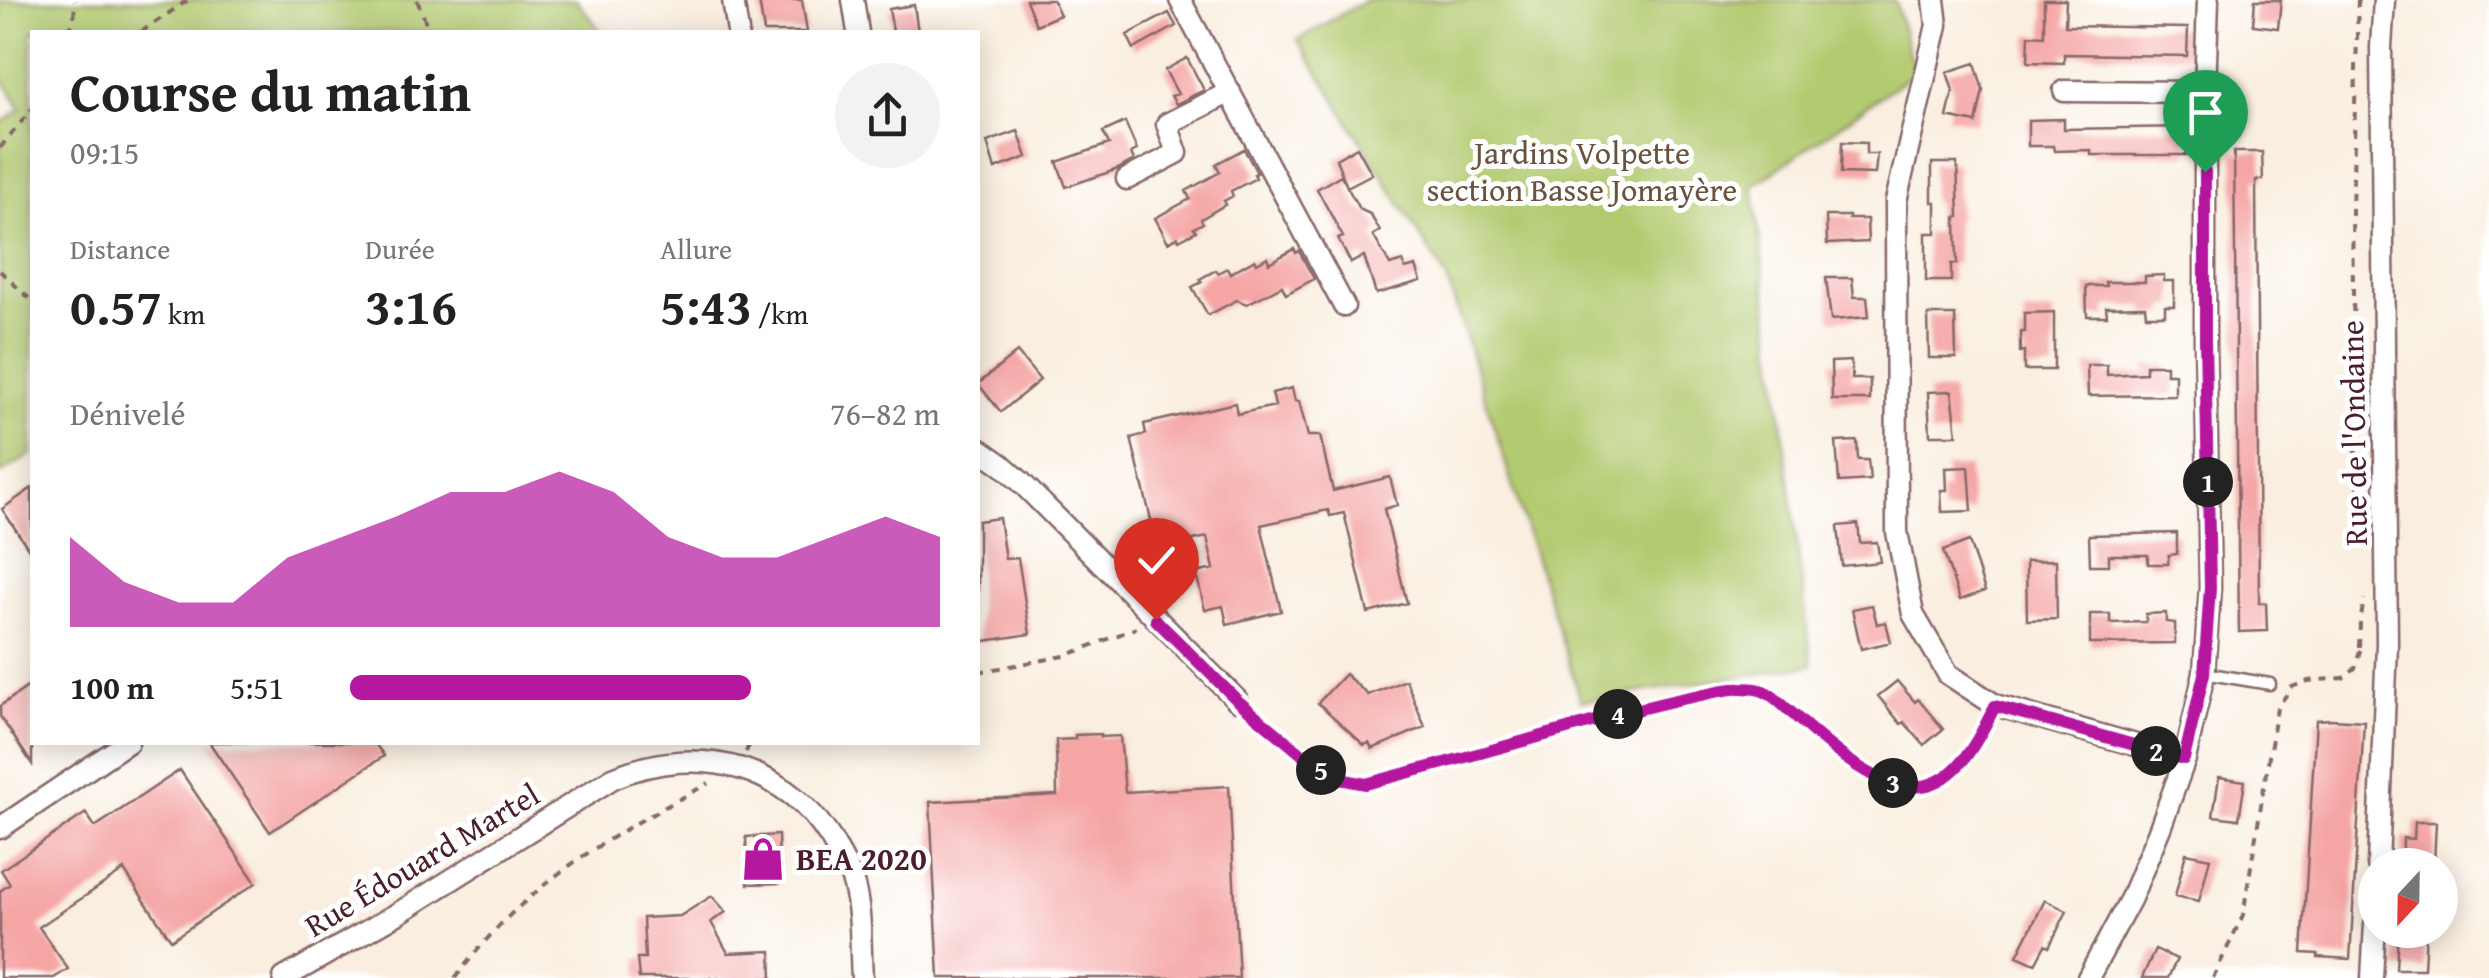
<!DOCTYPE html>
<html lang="fr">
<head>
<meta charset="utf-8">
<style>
  body { margin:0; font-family:"Gentium Book Plus",serif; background:#f2f2f2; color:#222; height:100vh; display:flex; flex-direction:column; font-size:38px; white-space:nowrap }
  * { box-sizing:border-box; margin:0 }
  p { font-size:32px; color:#767676 }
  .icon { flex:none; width:55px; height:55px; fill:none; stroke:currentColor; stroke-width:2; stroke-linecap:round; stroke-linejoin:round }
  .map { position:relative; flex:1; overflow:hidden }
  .side { position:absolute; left:30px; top:30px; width:950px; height:715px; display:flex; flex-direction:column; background:#fff; border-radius:0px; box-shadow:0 5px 25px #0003 }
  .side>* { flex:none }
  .needle { width:65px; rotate:202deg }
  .buttons { position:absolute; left:2358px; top:848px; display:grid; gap:20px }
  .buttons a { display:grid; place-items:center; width:100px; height:100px; border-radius:50%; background:#fff; box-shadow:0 5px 25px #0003; font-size:50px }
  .pin { position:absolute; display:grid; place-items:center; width:85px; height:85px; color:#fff; margin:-102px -42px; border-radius:50% 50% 50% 0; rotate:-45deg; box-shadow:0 0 10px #0007 }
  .pin .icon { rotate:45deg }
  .km { position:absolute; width:50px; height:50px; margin:-25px; border-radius:50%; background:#222; color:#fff; font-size:28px; line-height:50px; text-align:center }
  .round { display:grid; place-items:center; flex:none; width:105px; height:105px; border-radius:52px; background:#f2f2f2 }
  .head { display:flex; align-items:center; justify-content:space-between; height:170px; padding:0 40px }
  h1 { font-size:55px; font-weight:700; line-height:75px }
  .stats { display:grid; grid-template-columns:repeat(3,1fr); gap:15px; height:170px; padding:10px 40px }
  .stats div { display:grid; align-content:center }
  .stats b { font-size:50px; font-weight:700 }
  .stats small { font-size:28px; font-weight:400 }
  .stats p { font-size:28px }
  .chart { height:280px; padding:20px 40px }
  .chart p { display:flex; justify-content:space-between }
  .chart svg { width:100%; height:180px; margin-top:10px; fill:#b5179e; opacity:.7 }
  ul { padding:0 40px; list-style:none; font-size:32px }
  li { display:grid; grid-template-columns:160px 120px 1fr; align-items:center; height:75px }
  li i { height:25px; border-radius:12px; background:#b5179e }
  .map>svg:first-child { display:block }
  .green { fill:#b2ca6f; stroke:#7e744d; stroke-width:2.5 }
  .building { fill:#f4a5a4 }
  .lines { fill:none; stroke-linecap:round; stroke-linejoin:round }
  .lane-casing { stroke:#87676a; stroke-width:15 }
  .street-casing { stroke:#87676a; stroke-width:25 }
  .path { stroke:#87676a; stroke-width:4; stroke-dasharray:8 8; stroke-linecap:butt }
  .lane { stroke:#fff; stroke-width:10 }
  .street { stroke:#fff; stroke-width:20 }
  .route-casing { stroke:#fff; stroke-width:20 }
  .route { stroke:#b5179e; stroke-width:12 }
  .labels { text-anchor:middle; stroke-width:10; stroke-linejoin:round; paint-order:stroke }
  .park-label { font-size:32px; fill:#69523f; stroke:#fff }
  .street-label { font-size:32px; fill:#4a1f2b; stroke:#fff }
  .poi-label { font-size:32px; font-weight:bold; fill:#4a1f2b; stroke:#fff; text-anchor:start }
</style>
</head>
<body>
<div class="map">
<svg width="2489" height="978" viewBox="0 0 2489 978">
  <rect width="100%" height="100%" fill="#fff"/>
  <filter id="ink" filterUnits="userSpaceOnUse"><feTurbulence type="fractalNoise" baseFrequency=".01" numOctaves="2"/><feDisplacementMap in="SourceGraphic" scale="20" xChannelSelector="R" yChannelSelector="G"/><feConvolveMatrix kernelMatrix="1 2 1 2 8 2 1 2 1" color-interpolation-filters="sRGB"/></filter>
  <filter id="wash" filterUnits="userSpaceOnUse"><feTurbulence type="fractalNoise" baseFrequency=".0048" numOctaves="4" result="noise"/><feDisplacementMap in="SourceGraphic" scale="40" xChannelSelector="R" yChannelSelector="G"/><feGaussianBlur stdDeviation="2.25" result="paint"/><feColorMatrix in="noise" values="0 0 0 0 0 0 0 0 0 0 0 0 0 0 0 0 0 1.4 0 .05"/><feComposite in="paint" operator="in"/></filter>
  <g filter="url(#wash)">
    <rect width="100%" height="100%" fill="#f9eedf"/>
    <path class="green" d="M0 0H576L602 32H32V454L0 474V124L21 109 0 75Z
      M1366 0H1895L1914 73 1753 186 1812 665 1581 701 1447 279 1298 40Z"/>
    <g id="blocks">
      <path class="building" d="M759 0H802L807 32H764Z
        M1026 0H1053L1060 15 1036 25Z
        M2044 0H2066L2065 26 2188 28 2187 56 2064 54V63L2028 62 2029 35 2044 36Z
        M2255 0H2281L2278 28 2253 25Z
        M914 5 918 32H893L889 9Z
        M1169 13 1176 26 1134 49 1127 35Z
        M1187 58 1204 90 1176 104 1171 96 1178 94 1165 70Z
        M1975 63 1983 90 1976 123 1947 117 1953 91 1947 72Z
        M2064 119V129L2188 127V155H2091V150L2054 151 2053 146H2028V120Z
        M1125 122 1137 150 1131 153 1134 160 1118 169 1066 187 1057 162 1109 144 1103 132Z
        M1018 131 1027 157 995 169 987 142Z
        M1842 142 1866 143V154H1877L1875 174 1841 173Z
        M1357 147 1372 174 1347 187 1336 159Z
        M1244 149 1257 173 1254 174 1256 178 1231 191 1233 196 1224 201 1226 204 1201 219 1203 223 1194 228 1196 231 1179 240 1178 237 1168 242 1155 218 1190 199 1186 191 1220 172 1216 164Z
        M2234 152H2262L2263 180H2256L2259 603H2266L2267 631 2239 632Z
        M1932 163H1957L1959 217H1956L1957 264H1951V281H1926V233H1936V202H1932Z
        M1341 175 1359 209 1370 214 1380 231 1373 235 1390 265 1403 261 1405 269 1416 266 1421 281 1376 294 1364 256 1351 263 1338 239 1343 237 1317 189Z
        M1826 216H1849V219H1867L1868 242 1827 244Z
        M1294 249 1296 253 1299 251 1314 279 1286 294 1282 286 1247 304 1237 300 1208 315 1192 287 1202 282 1200 279 1216 270 1218 273 1227 268 1230 273 1255 259 1257 263 1267 257 1269 263Z
        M2164 275V281H2174V306H2165V315H2146L2145 306 2106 307 2107 316H2087L2086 286H2106L2105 282H2145V276Z
        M1826 278H1852L1854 297H1867L1869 317 1831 320Z
        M2054 312V370H2024V351L2020 352V332H2024V313Z
        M1928 315H1955L1956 358H1929Z
        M1017 352 1040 380 1001 412 978 384Z
        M1851 361 1852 379H1870V400H1832L1831 362Z
        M2087 365H2107V375L2146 373V365H2166V374H2175V395L2088 396Z
        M1292 388 1295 401H1299L1308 436H1320L1333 491 1390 477 1397 505 1384 509 1407 603 1368 613 1344 513 1330 516 1328 510 1261 525 1281 611 1227 624 1223 606 1205 610 1196 573 1214 569 1207 537 1158 548 1131 438 1146 434 1144 424 1235 403 1237 414 1275 406 1272 393Z
        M1952 391 1957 435H1930L1928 392Z
        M1857 441 1858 460H1868L1870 480 1839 482 1836 442Z
        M1969 467 1972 511 1942 512 1941 490H1947L1946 468Z
        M32 488V554L2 509Z
        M999 518 1005 559 1018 558 1030 634 978 642V521Z
        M1858 524 1860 543 1877 542 1880 562 1842 566 1838 526Z
        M2177 533V554L2168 555V564H2148V555H2109V565H2090L2089 535Z
        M1969 541 1985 591 1960 600 1943 551Z
        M2056 560 2057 619 2027 620 2026 561Z
        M1872 605 1877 624 1886 622 1891 642 1861 649 1852 609Z
        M2166 613V622L2175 623V643L2090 644V614H2110V623L2146 622V614Z
        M1345 674 1368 695 1406 680 1425 727 1372 749 1369 743 1364 745 1318 703Z
        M1897 681 1915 702 1918 699 1943 729 1924 745 1904 722 1901 724 1878 696Z
        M32 684V764L0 716V706Z
        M2332 719 2364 721 2350 959 2318 957V954L2302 953 2316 720Z
        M1101 734V737L1120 736 1125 792 1229 786 1239 978H939L930 802 1057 795 1056 740 1075 739V735Z
        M209 742H374L384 756 270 832Z
        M180 770 256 883 171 940 124 870 39 927 68 969 54 978H0V891L10 884 1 870 86 813 95 827Z
        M2219 777 2245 781 2239 819 2213 816Z
        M2415 822H2436L2434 865H2402L2403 838 2414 839Z
        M778 835 780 883 748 884 746 837Z
        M2186 853 2210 858 2199 901 2175 896Z
        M712 896 726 912 711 922 728 953 771 951 772 978H639L637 958H645L643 918 680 916Z
        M2045 900 2067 911 2049 947 2045 945 2035 964 2017 956Z
        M2398 930H2426L2424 969H2396Z
        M2155 949 2177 959 2168 978H2142Z"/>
    </g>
  </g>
  <g filter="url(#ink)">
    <use href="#blocks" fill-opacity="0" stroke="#87676a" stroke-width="2.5"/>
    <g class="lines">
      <g class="lane-casing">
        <path id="lane" d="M2204 673 2270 684
          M1237 700 1329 777 1366 784 1556 732"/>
      </g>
      <g class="street-casing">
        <path id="street" d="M733 0 738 32
          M853 0 858 32
          M1180 0 1344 306
          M1934 0 1937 25 1896 201 1897 532 1913 614 1948 674 1995 705 2185 759
          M2064 91 2205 92
          M1127 179 1177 153 1167 124 1230 92
          M978 448 1002 465 1020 481 1237 700
          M0 828 128 742
          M2378 865 2387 644 2381 47 2384 0
          M284 978 397 914 613 778C701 741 792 766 838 851 844 862 851 873 854 886 862 915 860 948 862 978
          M2088 978 2131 898 2160 828 2185 759 2204 673 2210 587 2205 340V92L2208 0
          M2372 978 2375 924"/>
      </g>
      <path class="path" d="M417 0 425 20 427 32
        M2358 0 2352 211 2355 441 2358 487 2364 514
        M69 32 74 19 75 0
        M141 32 188 0
        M0 148 32 109
        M0 271 32 301
        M2359 647 2360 624 2364 599
        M978 672 1065 656 1136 628
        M1570 728C1612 716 1653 704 1696 696 1715 692 1736 686 1756 689 1775 692 1791 713 1805 725 1870 782 1935 828 1986 724
        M746 752 748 747 757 742
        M455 978C477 950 500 922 528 899 581 851 647 817 709 783
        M2213 978 2243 915 2277 708 2292 687 2308 681 2343 678 2355 668 2361 647"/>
      <use href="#lane" class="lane"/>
      <use href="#street" class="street"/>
    </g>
  </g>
  <g class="lines" filter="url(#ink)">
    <g class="route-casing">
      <path id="route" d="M1156 620 1237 700 1329 777 1366 784C1429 767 1493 750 1556 732 1603 719 1648 705 1696 696 1715 692 1736 686 1756 689 1770 691 1782 705 1793 714 1823 741 1878 793 1922 786 1959 781 1980 736 1995 706L2184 759 2204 674 2210 587 2205 340V172"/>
    </g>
    <use href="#route" class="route"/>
  </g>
  <defs>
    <g id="shop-bare" transform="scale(3.45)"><path d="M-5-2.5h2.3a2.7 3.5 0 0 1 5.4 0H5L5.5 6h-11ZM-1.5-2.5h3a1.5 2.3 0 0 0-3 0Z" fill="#b5179e" stroke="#fff" stroke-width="2.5" paint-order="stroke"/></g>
  </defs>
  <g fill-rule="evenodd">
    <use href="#shop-bare" x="763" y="859"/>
  </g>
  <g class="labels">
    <g class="park-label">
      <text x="1582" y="164">Jardins Volpette<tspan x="1582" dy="37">section Basse Jomayère</tspan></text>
    </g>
    <g class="street-label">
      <text transform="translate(2354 433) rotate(-91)" y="11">Rue de l'Ondaine</text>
      <text transform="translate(422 860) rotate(-31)" y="11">Rue Édouard Martel</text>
    </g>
    <g class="poi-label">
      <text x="796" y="870">BEA 2020</text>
    </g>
  </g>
</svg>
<div class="buttons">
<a><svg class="needle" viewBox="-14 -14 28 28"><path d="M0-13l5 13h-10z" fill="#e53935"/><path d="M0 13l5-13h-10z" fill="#767676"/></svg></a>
</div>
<div class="pin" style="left:2205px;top:172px;background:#1e9e55"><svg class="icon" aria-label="arrive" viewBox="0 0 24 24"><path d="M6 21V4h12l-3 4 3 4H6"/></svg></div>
<div class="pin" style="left:1156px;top:620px;background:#d93025"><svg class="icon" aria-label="check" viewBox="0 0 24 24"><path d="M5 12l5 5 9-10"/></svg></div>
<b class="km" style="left:2208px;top:482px">1</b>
<b class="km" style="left:2156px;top:751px">2</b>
<b class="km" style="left:1893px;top:783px">3</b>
<b class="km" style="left:1618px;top:714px">4</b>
<b class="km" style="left:1321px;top:770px">5</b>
<section class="side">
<div class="head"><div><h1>Course du matin</h1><p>09:15</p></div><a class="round"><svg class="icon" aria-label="share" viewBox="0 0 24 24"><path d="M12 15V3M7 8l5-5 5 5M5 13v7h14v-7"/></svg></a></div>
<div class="stats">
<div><p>Distance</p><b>0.57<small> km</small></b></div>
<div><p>Durée</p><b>3:16</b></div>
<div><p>Allure</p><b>5:43<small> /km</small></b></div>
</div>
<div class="chart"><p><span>Dénivelé</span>76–82 m</p>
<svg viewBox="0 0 160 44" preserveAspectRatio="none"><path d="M0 44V22L10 33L20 38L30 38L40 27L50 22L60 17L70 11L80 11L90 6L100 11L110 22L120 27L130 27L140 22L150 17L160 22V44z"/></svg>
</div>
<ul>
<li><b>100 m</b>5:51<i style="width:68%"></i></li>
</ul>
</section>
</div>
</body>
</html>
